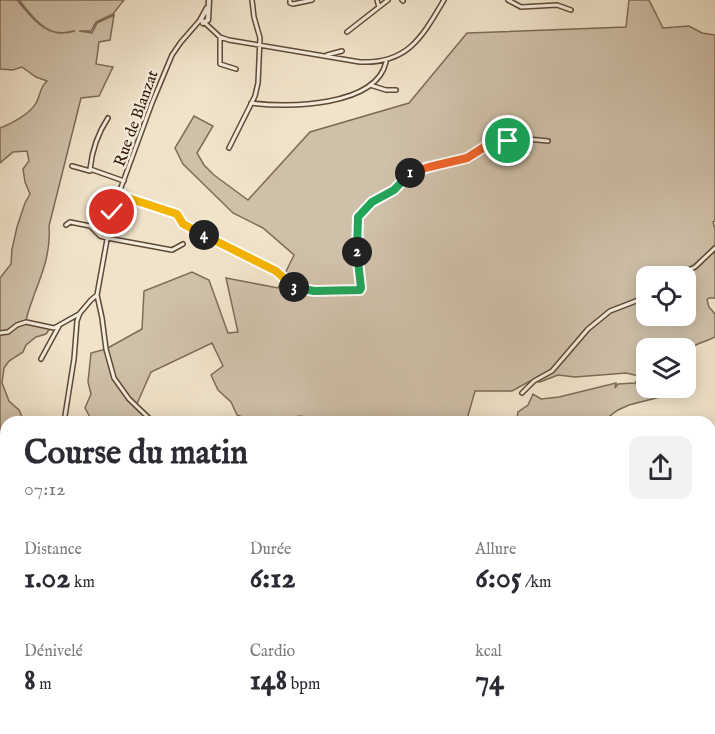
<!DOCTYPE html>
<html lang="fr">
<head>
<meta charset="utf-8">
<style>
  body { margin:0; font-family:"IM FELL English",serif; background:#f2f2f3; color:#2b2b33; height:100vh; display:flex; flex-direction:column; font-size:22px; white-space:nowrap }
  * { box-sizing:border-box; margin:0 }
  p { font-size:20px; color:#7c7c81 }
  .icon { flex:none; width:33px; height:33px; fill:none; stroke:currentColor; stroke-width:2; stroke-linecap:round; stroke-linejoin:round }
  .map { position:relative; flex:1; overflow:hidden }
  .details { position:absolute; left:0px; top:416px; width:716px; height:320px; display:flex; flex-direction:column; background:#fff; border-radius:18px 18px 0 0; box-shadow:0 3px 15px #0003 }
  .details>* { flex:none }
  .controls { position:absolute; left:636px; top:266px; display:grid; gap:12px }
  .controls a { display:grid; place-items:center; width:60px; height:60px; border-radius:12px; background:#fff; box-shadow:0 3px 15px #0003; font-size:30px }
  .pin { position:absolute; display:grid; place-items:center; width:51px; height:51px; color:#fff; margin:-26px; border:3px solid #fff; border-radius:50%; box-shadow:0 2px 6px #0007 }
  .km { position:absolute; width:30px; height:30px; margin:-15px; border-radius:50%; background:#222; color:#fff; font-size:16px; line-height:30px; text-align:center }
  .round { display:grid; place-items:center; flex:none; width:63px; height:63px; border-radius:12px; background:#f2f2f3 }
  .headline { display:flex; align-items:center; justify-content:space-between; height:102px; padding:0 24px }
  h1 { font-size:33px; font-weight:700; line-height:45px }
  .metrics { display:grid; grid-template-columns:repeat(3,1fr); gap:9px; height:102px; padding:6px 24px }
  .metrics div { display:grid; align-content:center }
  .metrics b { font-size:30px; font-weight:700 }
  .metrics small { font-size:16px; font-weight:400 }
  .metrics p { font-size:16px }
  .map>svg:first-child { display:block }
  .green { fill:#cfc0a9; stroke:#7e6b57; stroke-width:1.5; fill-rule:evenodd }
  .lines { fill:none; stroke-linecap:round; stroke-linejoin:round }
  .stream { stroke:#7a6753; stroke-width:1.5 }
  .minor-casing { stroke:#5e4936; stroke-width:6 }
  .tertiary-casing { stroke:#5e4936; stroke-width:7 }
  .minor { stroke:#f5eddd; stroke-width:3 }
  .tertiary { stroke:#f5eddd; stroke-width:4 }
  .split-1-casing { stroke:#fff; stroke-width:12 }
  .split-2-casing { stroke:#fff; stroke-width:12 }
  .split-3-casing { stroke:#fff; stroke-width:12 }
  .split-4-casing { stroke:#fff; stroke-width:12 }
  .split-5-casing { stroke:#fff; stroke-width:12 }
  .split-1 { stroke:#f0652b; stroke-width:8 }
  .split-2 { stroke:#22a559; stroke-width:8 }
  .split-3 { stroke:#22a559; stroke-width:8 }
  .split-4 { stroke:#f5b400; stroke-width:8 }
  .split-5 { stroke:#f5b400; stroke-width:8 }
  .labels { text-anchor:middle; stroke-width:5; stroke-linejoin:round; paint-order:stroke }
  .street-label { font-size:16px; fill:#2d1605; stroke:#f5eddd }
</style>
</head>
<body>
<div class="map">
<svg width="715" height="734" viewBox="0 0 715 734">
  <rect width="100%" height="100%" fill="#f0e3ca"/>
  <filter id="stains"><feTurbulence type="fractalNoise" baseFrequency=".00333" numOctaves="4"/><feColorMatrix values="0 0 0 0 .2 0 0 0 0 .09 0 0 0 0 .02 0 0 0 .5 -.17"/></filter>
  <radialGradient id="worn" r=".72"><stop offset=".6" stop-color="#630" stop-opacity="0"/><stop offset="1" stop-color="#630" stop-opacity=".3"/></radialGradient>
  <path class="green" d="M0 0H17C34 20 46 39 75 31 70 31 66 33 61 33 43 33 29 12 19 0H124L113 14 96 22 91 31H79L92 33 97 23 114 15 110 40 99 42 96 64 113 67 99 96 81 98 49 226C51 251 43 272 34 295 31 305 27 312 26 322L51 327 46 334 36 337 26 345 23 352 9 361 4 368 2 383 9 401 19 410 24 421 6 422V455L0 458V278L11 264 12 249 17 227 25 203 30 194 25 182 23 169 29 161 27 151 13 152 0 163V128C11 124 30 114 36 103 41 95 39 88 47 81L36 77 22 67 13 70 0 69Z
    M629 0H649L663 28 689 26 702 33 715 35V221L713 222 715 229V298H709L707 300 709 307 715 314V337C694 348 695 338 686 363V348H646V387H670L660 397 629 405 618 410 603 421H503L517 419 518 412 528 405 533 394 541 399 559 397 616 383 615 388 618 384 635 383 639 376 626 373 575 377 558 375 540 382 530 381 512 391H475L467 419 472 421H302V416L253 421 237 415 231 402 218 390 211 375 223 366 212 343 151 372 136 406 153 421H92L85 408 91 394 88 382 91 353 106 349 142 329 144 291 192 272 209 280 228 333 238 332 226 278 278 288 294 255 263 228 233 213 183 164 175 148 194 116 213 126 197 153 204 165 214 175 248 200 310 132 409 103 467 33 626 27ZM646 276H686V315H646Z
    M6 494V729H710V704L715 734H0V495Z"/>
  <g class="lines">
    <path class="stream" d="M0 439 6 438"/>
    <g class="minor-casing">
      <path id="minor" d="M290 0V3L293 4 312 0
        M377 0 379 7
        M402 0 403 1
        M508 0 521 7 557 5 571 10
        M205 23 220 37 229 40 360 62C408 64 422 37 444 0
        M347 32 388 0
        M220 37V64L236 69
        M327 55 342 51
        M370 85 386 90H396
        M251 103C287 108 376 107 386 62
        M108 118C98 133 92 151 90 169L124 181
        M229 148 255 96 258 83 260 38 254 17 252 0
        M72 166 90 171
        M119 195 177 214 187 227C216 241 248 253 275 270 282 274 285 282 293 286 302 291 353 293 361 288L357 253V222L361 211 372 202 394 190 412 172 467 158 486 145 508 141 517 138 548 141
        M66 225 70 222 90 226 100 236 107 238 172 250 183 244
        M677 276 695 267 715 248
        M0 333 8 332 17 325 26 322 54 328 79 314
        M41 359 59 326
        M522 393 534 381 552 371 588 329 610 311 636 301 646 294
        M64 422 74 359 77 321 80 313 91 300 97 295
        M153 422 129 399 114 378 106 349 102 318 97 295 112 212 152 103 172 55 181 42 201 19
        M0 706 6 718
        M19 729 22 731 23 729"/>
    </g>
    <g class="tertiary-casing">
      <path id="tertiary" d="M207 8 201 19 203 23 208 20 209 0"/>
    </g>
    <use href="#minor" class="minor"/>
    <use href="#tertiary" class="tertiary"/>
  </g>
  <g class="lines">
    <g class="split-1-casing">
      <path id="split-1" d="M410 173 429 167 467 158 486 146 508 141"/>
    </g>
    <g class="split-2-casing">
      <path id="split-2" d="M357 252 358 217 372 202 394 190 410 173"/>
    </g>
    <g class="split-3-casing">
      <path id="split-3" d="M294 287 314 291 360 290 361 288 357 252"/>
    </g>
    <g class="split-4-casing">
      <path id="split-4" d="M204 235 276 271 294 287"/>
    </g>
    <g class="split-5-casing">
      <path id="split-5" d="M112 212 119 195 177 214 183 224 204 235"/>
    </g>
    <use href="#split-1" class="split-1"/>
    <use href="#split-2" class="split-2"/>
    <use href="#split-3" class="split-3"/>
    <use href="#split-4" class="split-4"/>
    <use href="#split-5" class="split-5"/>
  </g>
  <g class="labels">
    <g class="street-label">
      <text transform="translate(135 118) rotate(-70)" y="6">Rue de Blanzat</text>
    </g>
  </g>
  <rect width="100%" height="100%" filter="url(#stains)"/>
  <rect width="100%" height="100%" fill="url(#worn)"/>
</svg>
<div class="controls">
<a><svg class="icon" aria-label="locate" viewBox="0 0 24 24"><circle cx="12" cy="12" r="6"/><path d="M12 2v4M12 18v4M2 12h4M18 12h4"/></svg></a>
<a><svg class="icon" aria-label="layers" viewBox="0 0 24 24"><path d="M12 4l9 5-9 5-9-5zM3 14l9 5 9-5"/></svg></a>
</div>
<div class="pin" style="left:508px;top:141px;background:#1e9e55"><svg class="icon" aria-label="arrive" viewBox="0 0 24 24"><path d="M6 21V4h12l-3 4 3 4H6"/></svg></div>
<div class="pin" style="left:112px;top:212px;background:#d93025"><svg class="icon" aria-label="check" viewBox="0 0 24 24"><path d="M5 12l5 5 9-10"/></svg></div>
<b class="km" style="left:410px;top:173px">1</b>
<b class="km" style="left:357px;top:252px">2</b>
<b class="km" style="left:294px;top:287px">3</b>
<b class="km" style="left:204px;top:235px">4</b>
<section class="details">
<div class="headline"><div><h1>Course du matin</h1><p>07:12</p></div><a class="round"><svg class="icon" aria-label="share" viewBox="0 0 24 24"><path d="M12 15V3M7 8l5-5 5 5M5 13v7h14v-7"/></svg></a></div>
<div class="metrics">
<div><p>Distance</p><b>1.02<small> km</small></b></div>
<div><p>Durée</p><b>6:12</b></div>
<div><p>Allure</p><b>6:05<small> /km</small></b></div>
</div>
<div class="metrics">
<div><p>Dénivelé</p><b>8<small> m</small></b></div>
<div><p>Cardio</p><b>148<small> bpm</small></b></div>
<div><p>kcal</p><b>74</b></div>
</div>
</section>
</div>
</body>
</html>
